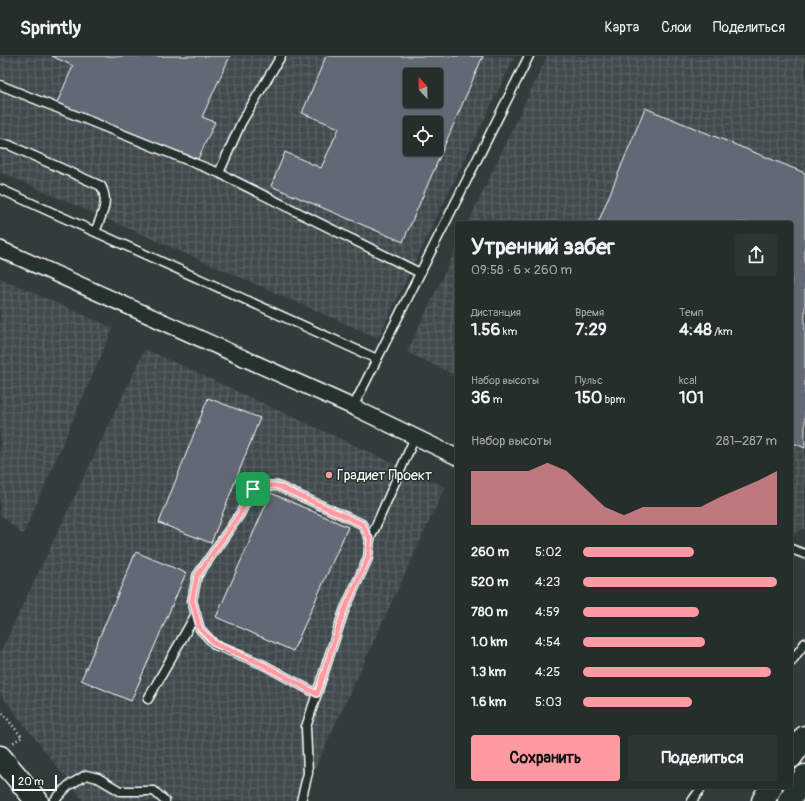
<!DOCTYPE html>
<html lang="ru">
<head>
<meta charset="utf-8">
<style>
  body { margin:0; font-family:Pangolin,sans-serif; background:#2e3634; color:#f1f3f6; height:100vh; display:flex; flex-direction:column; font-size:15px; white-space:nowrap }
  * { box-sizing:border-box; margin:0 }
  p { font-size:13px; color:#a4a8a9 }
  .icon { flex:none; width:22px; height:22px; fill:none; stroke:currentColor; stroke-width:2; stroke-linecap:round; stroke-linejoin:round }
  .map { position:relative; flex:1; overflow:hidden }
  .side { position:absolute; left:455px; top:165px; width:338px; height:568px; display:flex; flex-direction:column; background:#262e2c; border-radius:4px; box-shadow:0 1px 3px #0004,0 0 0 1px #424a48 }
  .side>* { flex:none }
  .needle { width:26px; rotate:338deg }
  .buttons { position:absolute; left:403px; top:12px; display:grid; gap:8px }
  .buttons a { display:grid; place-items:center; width:40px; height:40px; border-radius:4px; background:#262e2c; box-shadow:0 1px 3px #0004,0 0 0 1px #424a48; font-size:20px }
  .scale { position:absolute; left:12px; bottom:10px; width:45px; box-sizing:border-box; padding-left:4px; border:2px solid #fff; border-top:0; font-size:11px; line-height:14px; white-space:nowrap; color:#fff; -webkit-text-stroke:3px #26332d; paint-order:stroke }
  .pin { position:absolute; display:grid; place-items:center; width:34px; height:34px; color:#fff; margin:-17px; border-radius:8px; box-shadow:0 2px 6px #0006 }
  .round { display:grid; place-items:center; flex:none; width:42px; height:42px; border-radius:4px; background:#2e3634 }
  .headline { display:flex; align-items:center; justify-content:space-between; height:68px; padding:0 16px }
  h1 { font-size:22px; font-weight:800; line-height:30px }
  .stats { display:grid; grid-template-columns:repeat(3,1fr); gap:6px; height:68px; padding:4px 16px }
  .stats div { display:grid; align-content:center }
  .stats b { font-size:17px; font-weight:800 }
  .stats small { font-size:11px; font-weight:400 }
  .stats p { font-size:11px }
  .chart { height:112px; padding:8px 16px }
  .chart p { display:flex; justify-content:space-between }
  .chart svg { width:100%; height:72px; margin-top:4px; fill:#ff9aa2; opacity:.7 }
  .button { display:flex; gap:8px; margin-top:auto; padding:8px 16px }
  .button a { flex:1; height:46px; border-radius:4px; background:#ff9aa2; color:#111; font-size:16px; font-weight:800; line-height:46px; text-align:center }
  .button a+a { background:#2e3634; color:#f1f3f6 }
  ul { padding:0 16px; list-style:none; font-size:13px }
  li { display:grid; grid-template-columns:64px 48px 1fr; align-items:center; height:30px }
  li i { height:10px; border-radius:5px; background:#ff9aa2 }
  header { display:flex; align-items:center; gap:24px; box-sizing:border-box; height:56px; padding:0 20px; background:#262e2c; border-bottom:1px solid #424a48 }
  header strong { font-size:19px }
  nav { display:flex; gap:22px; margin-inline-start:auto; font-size:14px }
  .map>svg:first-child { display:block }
  .industrial { fill:url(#industrial-grid); fill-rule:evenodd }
  .building { fill:#646774; stroke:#fff; fill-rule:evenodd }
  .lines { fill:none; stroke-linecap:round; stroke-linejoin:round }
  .lane-casing { stroke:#fff; stroke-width:11 }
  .street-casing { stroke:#fff; stroke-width:18 }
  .primary-casing { stroke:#fff; stroke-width:25 }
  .path { stroke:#fff; stroke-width:2.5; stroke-dasharray:1 3; stroke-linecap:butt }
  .lane { stroke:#26332d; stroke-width:8 }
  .street { stroke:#26332d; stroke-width:15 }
  .primary { stroke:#26332d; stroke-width:22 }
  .route-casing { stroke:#fff; stroke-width:8 }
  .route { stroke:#ff9aa2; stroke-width:5 }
  .poi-dot { fill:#ff9aa2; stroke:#26332d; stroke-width:1.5 }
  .labels { text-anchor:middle; stroke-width:3; stroke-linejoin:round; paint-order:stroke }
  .poi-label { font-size:14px; fill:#fff; stroke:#26332d; text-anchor:start }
</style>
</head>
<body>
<header>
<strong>Sprintly</strong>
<nav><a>Карта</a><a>Слои</a><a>Поделиться</a></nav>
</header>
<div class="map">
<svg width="805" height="745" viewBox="0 0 805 745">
  <defs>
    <pattern id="industrial-grid" width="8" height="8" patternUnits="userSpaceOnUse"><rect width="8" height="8" fill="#414a4c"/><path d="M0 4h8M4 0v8" fill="none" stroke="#5e6567"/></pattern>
  </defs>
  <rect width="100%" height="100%" fill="#323d3b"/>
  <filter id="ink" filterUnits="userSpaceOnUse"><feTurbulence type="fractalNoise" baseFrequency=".025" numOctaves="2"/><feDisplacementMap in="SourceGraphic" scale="8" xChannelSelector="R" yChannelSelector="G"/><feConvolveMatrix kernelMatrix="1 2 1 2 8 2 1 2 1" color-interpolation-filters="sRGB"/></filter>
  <g filter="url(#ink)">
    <path class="industrial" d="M0 0H515L378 282 0 116ZM410 19H436V45H410ZM410 67H436V93H410Z
      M547 0H802L805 2V473L794 477 791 475V167H468Z
      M457 191V320L407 296Z
      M0 222 113 272 23 479 0 458Z
      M145 293 445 431 300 745H84L0 638V597Z"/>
    <path class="building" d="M52 0H230L202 61 215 66 198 103 56 49 73 10Z
      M326 0H483L403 186 271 130 285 96 321 112 339 72 302 57ZM410 19H436V45H410ZM410 67H436V93H410Z
      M645 52 805 117V392L791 386V167H598Z
      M208 342 260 362 211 487 159 467Z
      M271 437 348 471 293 595 216 561Z
      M136 496 186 517 131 645 81 624Z"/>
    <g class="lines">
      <g class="lane-casing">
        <path id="lane" d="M281 0 241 67 219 117 420 217
          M0 29 219 117
          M0 88 9 89 101 130C110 146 101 160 95 176
          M0 133 377 303
          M353 351 529 0
          M791 493 805 498
          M791 606 805 587
          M317 638 262 608 215 589 200 573 192 545 197 520 240 458 253 433 261 429 278 430 362 468 370 483
          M148 643 196 558
          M54 745 68 730 86 719 98 722 120 735H154L165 745
          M301 745 308 717 306 671 344 555 368 502 370 483 415 381
          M692 745 702 731"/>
      </g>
      <g class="street-casing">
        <path id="street" d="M0 193 353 351 457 401"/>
      </g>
      <g class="primary-casing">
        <path id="primary" d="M0 701 37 745
          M791 701 805 681
          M763 745 771 731
          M789 745 805 720"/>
      </g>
      <path class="path" d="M0 654 22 681 11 688"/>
      <use href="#lane" class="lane"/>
      <use href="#street" class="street"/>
      <use href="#primary" class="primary"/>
    </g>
  </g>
  <g class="lines" filter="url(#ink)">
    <g class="route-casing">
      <path id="route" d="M262 429 278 430 362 468 370 483 368 502 344 555 317 638 262 608 215 588 200 573 192 544 197 520 240 458 253 433Z"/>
    </g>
    <use href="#route" class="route"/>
  </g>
  <circle class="poi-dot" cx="329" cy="419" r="4"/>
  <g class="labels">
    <g class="poi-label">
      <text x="337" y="424">Градиет Проект</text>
    </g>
  </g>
</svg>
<div class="buttons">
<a><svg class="needle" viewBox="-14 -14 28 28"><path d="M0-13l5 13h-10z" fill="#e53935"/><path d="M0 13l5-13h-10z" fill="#a4a8a9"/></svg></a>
<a><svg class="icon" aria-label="locate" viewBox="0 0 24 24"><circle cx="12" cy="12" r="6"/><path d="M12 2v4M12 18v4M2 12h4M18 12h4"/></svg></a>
</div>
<div class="scale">20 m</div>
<div class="pin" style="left:253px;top:433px;background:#1e9e55"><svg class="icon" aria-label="arrive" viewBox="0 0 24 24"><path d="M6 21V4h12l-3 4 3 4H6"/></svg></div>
<section class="side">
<div class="headline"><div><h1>Утренний забег</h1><p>09:58 · 6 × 260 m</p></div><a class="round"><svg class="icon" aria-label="share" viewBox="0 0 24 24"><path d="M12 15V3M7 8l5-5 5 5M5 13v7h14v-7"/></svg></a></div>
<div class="stats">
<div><p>Дистанция</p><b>1.56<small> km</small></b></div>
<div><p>Время</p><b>7:29</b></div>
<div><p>Темп</p><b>4:48<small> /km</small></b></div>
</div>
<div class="stats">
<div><p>Набор высоты</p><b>36<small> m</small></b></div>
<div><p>Пульс</p><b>150<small> bpm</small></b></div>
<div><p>kcal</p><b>101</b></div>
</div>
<div class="chart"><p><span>Набор высоты</span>281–287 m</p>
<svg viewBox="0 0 160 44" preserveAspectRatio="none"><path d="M0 44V11L10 11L20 11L30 11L40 6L50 11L60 22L70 33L80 38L90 33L100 33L110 33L120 33L130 27L140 22L150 17L160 11V44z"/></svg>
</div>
<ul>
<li><b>260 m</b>5:02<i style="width:57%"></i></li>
<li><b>520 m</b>4:23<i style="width:100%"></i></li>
<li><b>780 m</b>4:59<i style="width:60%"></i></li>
<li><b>1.0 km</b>4:54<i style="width:63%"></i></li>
<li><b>1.3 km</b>4:25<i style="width:97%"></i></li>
<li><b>1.6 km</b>5:03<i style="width:56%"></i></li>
</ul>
<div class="button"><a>Сохранить</a><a>Поделиться</a></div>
</section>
</div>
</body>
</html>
